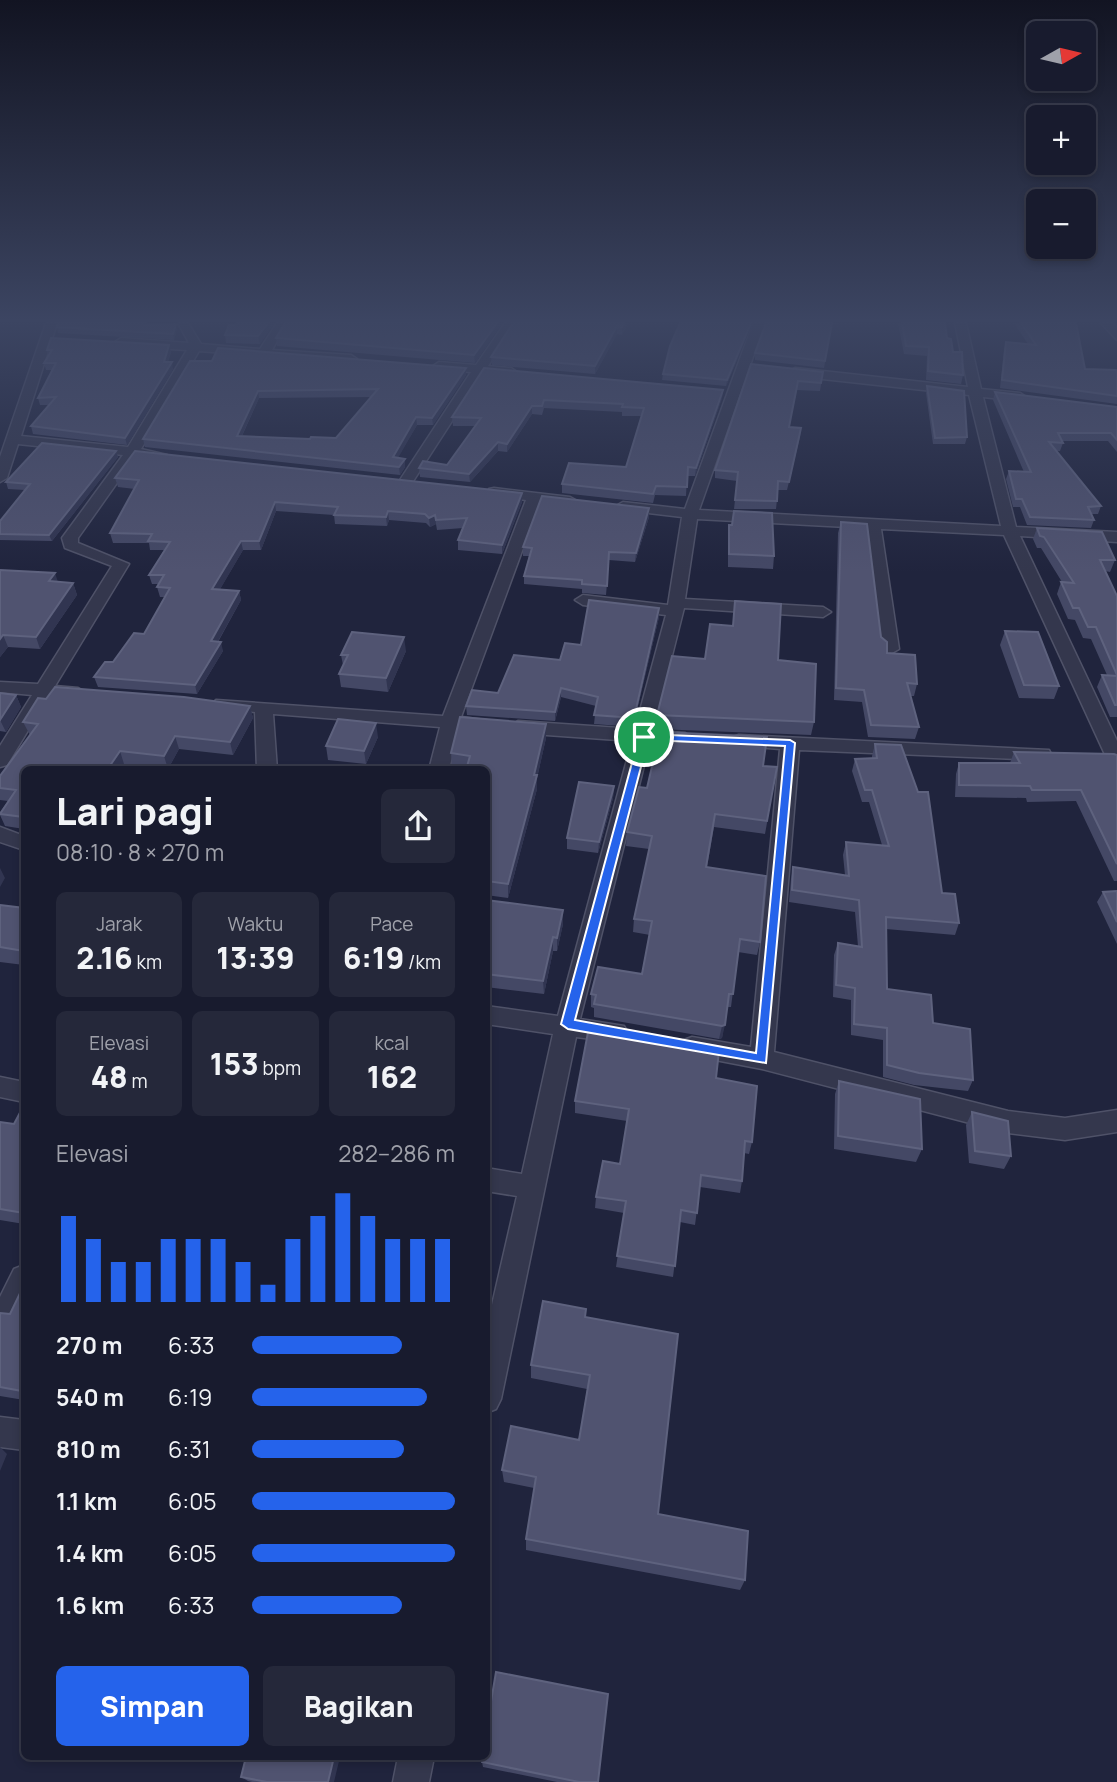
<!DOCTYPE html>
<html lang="id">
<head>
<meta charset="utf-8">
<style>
  body { margin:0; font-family:Manrope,sans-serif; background:#25283a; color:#f1f3f6; height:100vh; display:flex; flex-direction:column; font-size:26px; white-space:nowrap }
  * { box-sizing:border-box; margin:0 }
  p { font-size:23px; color:#9fa1aa }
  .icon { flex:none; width:38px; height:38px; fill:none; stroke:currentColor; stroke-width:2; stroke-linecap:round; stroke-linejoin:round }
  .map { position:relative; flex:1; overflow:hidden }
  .panel { position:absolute; left:21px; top:766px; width:469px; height:994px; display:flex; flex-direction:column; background:#181b2e; border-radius:10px; box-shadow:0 4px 10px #0003,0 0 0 2px #36394a }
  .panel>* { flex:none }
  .needle { width:46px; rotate:82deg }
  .controls { position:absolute; left:1026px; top:21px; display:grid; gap:14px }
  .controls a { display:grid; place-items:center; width:70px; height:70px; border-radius:10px; background:#181b2e; box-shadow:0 4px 10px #0003,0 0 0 2px #36394a; font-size:35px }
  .pin { position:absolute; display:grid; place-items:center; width:60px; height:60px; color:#fff; margin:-30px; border:4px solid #fff; border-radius:50%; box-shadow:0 2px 7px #0007 }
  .round { display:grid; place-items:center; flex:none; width:74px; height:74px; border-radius:10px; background:#25283a }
  .head { display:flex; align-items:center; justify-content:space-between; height:119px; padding:0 35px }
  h1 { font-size:38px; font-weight:800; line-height:52px }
  .metrics { display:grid; grid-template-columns:repeat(3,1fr); gap:10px; height:119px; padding:7px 35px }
  .metrics div { display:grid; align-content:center; border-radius:10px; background:#25283a; text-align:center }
  .metrics b { font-size:30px; font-weight:800 }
  .metrics small { font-size:19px; font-weight:400 }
  .metrics p { font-size:19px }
  .chart { height:196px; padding:14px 35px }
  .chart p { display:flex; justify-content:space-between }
  .chart svg { width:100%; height:126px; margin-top:7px; stroke:#2563eb; stroke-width:6 }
  .button { display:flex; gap:14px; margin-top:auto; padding:14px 35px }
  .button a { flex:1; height:80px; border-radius:10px; background:#2563eb; color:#fff; font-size:28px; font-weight:800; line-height:80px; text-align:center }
  .button a+a { background:#25283a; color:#f1f3f6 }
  ul { padding:0 35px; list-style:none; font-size:23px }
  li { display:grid; grid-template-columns:112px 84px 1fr; align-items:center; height:52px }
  li i { height:18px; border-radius:9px; background:#2563eb }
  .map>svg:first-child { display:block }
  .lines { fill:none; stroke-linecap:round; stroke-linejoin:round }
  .minor-casing { stroke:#4f5268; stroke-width:3 }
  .minor { fill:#34374d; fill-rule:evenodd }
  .wall { fill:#444865; fill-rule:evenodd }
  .shaded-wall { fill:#313551 }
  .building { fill:#505370; stroke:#5e627e; stroke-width:2; fill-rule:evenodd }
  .route { fill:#2563eb; stroke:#fff; stroke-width:2; fill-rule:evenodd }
</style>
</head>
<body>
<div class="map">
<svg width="1117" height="1782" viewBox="0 0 1117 1782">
  <rect width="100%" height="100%" fill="#20243d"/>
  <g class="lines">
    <g class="minor-casing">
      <path id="minor" d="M46 323H57L21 436 128 447 187 350 121 346 115 342 121 338 189 343 178 323H188L201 344 260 349 277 323H287L272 350 351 355 357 359 351 363 199 351 141 449 167 455 160 459 136 456 78 538V543L129 564 55 686 78 688 87 693 78 698 49 696 7 765 0 767V746L32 695 0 692V682L38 684 112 566 65 548 62 538 123 455 18 444 7 478 0 482V457Z
        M505 323H516L488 366 511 368 517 372 511 376 483 373 410 486H400L398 483 471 372 439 370 433 366 439 362 476 365Z
        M753 323H765L699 510 1001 526 969 395 795 376 789 372 795 368 968 387 955 323H966L981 389 1020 393 1026 397 1020 401 983 397 1016 527 1117 532V542L1020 536 1117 741V767L1108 761 1004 535 881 529 899 649 890 654 881 649 866 528 697 519 685 599 823 607 831 612 823 617 684 608 653 731 685 733 694 739 685 745 650 742 580 1019 624 1026 628 1033 624 1040 616 1042 576 1037 501 1399 496 1409 486 1413V1331L517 1196 486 1191V1168L522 1174 553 1034 486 1024V1006L558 1016 632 741 518 733 509 727 518 721 635 729 666 615 583 605 575 600 583 595 668 605 682 517 623 510 616 506 623 502 685 509Z
        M1101 323H1113L1117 328V340Z
        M494 488 570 497 577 501 570 505 540 502 461 717 492 721 495 725 492 729H458L449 770H429L440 727 273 714 277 770H257L255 712 216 708 213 704 216 700 443 716 526 500 489 495V489Z
        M739 735 1049 750 1051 754 1049 758 1042 760 799 750 774 1052 1008 1111 1065 1118 1117 1110V1132L1065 1140 1008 1133 762 1069 684 1054 680 1047 684 1040 692 1037 751 1047 780 749 732 745 730 741 732 737Z
        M0 827 24 836V850L0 842Z
        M0 1077 24 1082V1102L0 1097Z
        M24 1265V1306L20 1316 10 1320 0 1316V1297L14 1269Z
        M0 1417 24 1420V1450L0 1447Z
        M398 1757H434L429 1782H393Z"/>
    </g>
    <use href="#minor" class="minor"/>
  </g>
  <path class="wall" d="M150 323 149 325 177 329 174 340 58 333 57 327Z
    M274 323 260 344 226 343 225 335Z
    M285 323H502L475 363 277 346 276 338Z
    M628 323 622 335 617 334 595 374 492 365 491 357Z
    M680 323H753L726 386 662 380 663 374Z
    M766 323H838V324L832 323 824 368 755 360V353Z
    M898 323H945L947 338 963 375 961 384 926 380 927 356 904 354Z
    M1014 323H1076L1085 369 1117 373V404L1000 388 1004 349 1006 342 1028 344Z
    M169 345 171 352 168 362 173 369 127 445 33 434 31 426 50 405H40L38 398 52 370H46L44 363 48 356 47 350Z
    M190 361 466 368V375L433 425H417L398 457 405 459V467L400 475 145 447 143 439ZM371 397 336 438 310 439 242 436 259 398Z
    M751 364 823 372 820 391 797 390 789 427 801 428 800 437 787 490H778L776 509H734L737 481 715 478V470Z
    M484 368 723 390 722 398 695 476H687L686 496 655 495 653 503 562 493V484L626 467 641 416H622V412L544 408 542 415 532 414 507 452 498 451 470 482 420 477 419 468 447 465 475 426H453L452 417Z
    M927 386 967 437 965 444H933L926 393Z
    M995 392 1117 407V452L1108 441H1062L1063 443 1060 451H1056L1101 506 1098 514H1091L1094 520 1091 528 1027 525 1020 507H1013L1006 479 1009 471 1024 472 993 400Z
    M116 451 118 457 52 541 0 540V521L25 490 8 489 6 482Z
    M115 478 522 502 502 554 458 550V540L463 528 437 530 436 524 430 527 426 523 389 520 387 526 335 524 334 515 276 511 261 550H243L220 589 239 591 241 600 218 642 223 651 197 694 98 687 94 677 113 662 144 634 165 597H160L157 587 159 584H152L149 575 164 550H150L149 543H113L110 533 135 489 118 487Z
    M649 517 635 562 609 560 606 595 582 593V589L524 584V576L529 556H523V547Z
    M841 522 887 653 917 684 914 696H910L919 727 915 739 868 737 862 702 834 700 838 533Z
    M729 525H732L774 556 773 569 728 567V538Z
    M1037 528 1115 560 1110 572 1105 571 1117 596V717H1110L1097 687 1102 675H1107L1091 639 1083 638 1075 620 1068 619 1057 594 1061 582H1062L1041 548H1037L1033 539Z
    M0 570 58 582 73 583 77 595 40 649 8 647 0 657Z
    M659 608V617L633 727 594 724 596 706 561 697 555 721 467 715 466 706 498 693 560 660 581 645Z
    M1005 631 1059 686 1054 699 1019 698 1000 645Z
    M406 651 388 692 341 687 339 674 343 665 341 655Z
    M705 659 778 660 814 722 811 735 656 729 657 715Z
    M0 693 16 695 21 707 6 732 0 731Z
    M46 699 250 706 253 718 233 755 179 749 168 769 124 764 24 770V829L5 826 0 815V812L8 801 0 800V776L30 735 23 722Z
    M378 737 366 764 328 760 326 746Z
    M546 738 537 778V789L508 898 486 895V770L452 767 451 753Z
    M875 744 942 893 959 923 955 935 886 929 887 989 933 1023 973 1080 968 1091 914 1085 883 1077V1040L851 1035V1000L833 997 834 955 838 943 858 946 855 912 789 902 791 879 793 867 845 875 843 855 846 842 882 845 869 802H862L852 771 855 759 872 758V756Z
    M1014 752 1117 755V881H1114L1076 801 1027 802 1026 798 955 797 956 774 959 763H1010Z
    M763 766 777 767 765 834 714 827 707 867 760 942 757 955 738 952 731 1007H727L722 1038 719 1039 594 1017V1008L591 1007V994L642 974 650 935 633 932 634 919 649 849 626 846 627 832 647 788Z
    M614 786 613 798 598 853 567 849V838Z
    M1117 891V944L1097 902 1103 892Z
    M486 900 563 910V924L557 951H553L544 994 486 987Z
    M0 905 24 908V965L0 962Z
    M716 1078 752 1142 749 1154 744 1153 742 1181 740 1193 700 1187 695 1225 680 1222 673 1277 616 1267 624 1213 595 1208 596 1197 620 1164 627 1121 575 1113V1101Z
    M839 1081 922 1149 916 1162 834 1149 835 1094Z
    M24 1105V1224L0 1220V1122L14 1124Z
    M972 1112 1011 1156 1004 1169 969 1163 966 1125Z
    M24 1285V1400L0 1396V1313L10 1314Z
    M586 1317 658 1514 745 1580 740 1590 526 1550V1539L534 1488 504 1482 502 1470 579 1440 587 1389 531 1378V1365Z
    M482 1762 598 1782H557L483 1767Z
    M241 1777 334 1782H252L248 1781Z"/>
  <path class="shaded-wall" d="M268 323H274L260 344 258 336Z
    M497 323H502L475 363 474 355Z
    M624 323H628L622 335V327Z
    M751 323H753L726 386 727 380Z
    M176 324 177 329 174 340 173 334Z
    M617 326V334L595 374V366Z
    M169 345 171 352 165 369 164 362Z
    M172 362 173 369 127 445 125 438Z
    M466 368V375L433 425 432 418Z
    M723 390 722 398 695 476 696 468Z
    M258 391 259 398 238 444 237 436Z
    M532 406V414L507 452V444Z
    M416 417 417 425 394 465 393 457Z
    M498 442V451L470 482 469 474Z
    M116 451 118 457 52 541 49 535Z
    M405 459V467L400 475 399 467Z
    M522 493V502L502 554V545Z
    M275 502 276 511 261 550 259 541Z
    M649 508V517L635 562 636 553Z
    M388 511 389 520 387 526 386 517Z
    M435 515 436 524 430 527 429 518Z
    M241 541 243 550 215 598 212 589Z
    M55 573 59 585 49 581Z
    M73 583 77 595 40 649 36 637Z
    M239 591 241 600 213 650 211 641Z
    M659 608V617L633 727 634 718Z
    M3 635 8 647 0 657V639Z
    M404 637 406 651 388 692 386 678Z
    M221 642 223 651 197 694 195 685Z
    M561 688V697L555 721V712Z
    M16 695 21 707 6 732 0 720Z
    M250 706 253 718 233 755 230 742Z
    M376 723 378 737 366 764 364 751Z
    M546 724V738L537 778V789L508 898V884Z
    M175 736 179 749 168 769 164 756Z
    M120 751 124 764 121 770H107Z
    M614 786 613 798 598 853 599 842Z
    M0 868 5 878 0 887Z
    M563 910V924L557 951V938Z
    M553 937V951L544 994 543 981Z
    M725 1025 722 1038 719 1039 722 1026Z
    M0 1447 7 1454 0 1471Z
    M334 1757H340L334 1782H328Z"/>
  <path class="building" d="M58 323H145L144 325 176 324 173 334 57 327Z
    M237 323H268L258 336 225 335 229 325H235Z
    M285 323H497L474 355 276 338Z
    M513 323H624L622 327 617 326 595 366 491 357Z
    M680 323H751L727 380 663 374 670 346Z
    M766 323H832L825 361 755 353Z
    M902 323H945L947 338 951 339 953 352H962L963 375 928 371 929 347 906 346Z
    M1021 323H1076L1085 369 1116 370 1117 373V396L1002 380 1006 342 1036 345Z
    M51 338 169 345 164 362H172L125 438 31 426 56 397 38 398 56 363H44L52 350H47Z
    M218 348 466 368 432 418 416 417 393 457 405 459 399 467 143 439 190 361H212ZM378 389 336 438 311 437 310 439 237 436 258 391Z
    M751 364 823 372 821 383 798 381 789 427 801 428 789 482 778 481 777 501 735 500 738 472 715 470Z
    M484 368 723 390 696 468 688 467 687 487 656 486 653 494 562 484 569 463 626 467 644 408 622 407 623 404 544 400 542 406H532L507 444 498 442 469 474 419 468 423 461 447 465 481 418 452 417Z
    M927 386 964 391 967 437 935 438Z
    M995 392 1117 407V440L1111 433H1058L1063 443 1049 442 1101 506 1088 507 1094 520 1030 517 1022 499H1016L1009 471 1031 472Z
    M42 443 116 451 49 535 0 534V521L30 484 6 482Z
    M135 451 522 493 502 545 458 540 467 518 436 520 435 515 429 518 425 514 388 511 386 517 334 515 338 507 275 502 259 541H241L212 589 239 591 211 641 221 642 195 685 94 677 105 662H113L134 633 144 634 170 588 157 587 164 575H149L170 542 148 541 152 534 110 533 139 480 115 478Z
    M542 496 649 508 636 553 609 552 607 586 582 584V580L524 576 532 548 523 547Z
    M734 511 772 513 774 556 729 554V525H732Z
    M841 522 867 524 881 637 887 642V653L915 655 917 684 907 683 919 727 871 725 864 690 836 688Z
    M1037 528 1102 532 1115 560H1100L1117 596V675L1096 627H1088L1079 608H1073L1061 582 1074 583 1044 537 1040 536Z
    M0 570 55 573 49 581 73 583 36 637 3 635 0 639Z
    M589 600 659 608 634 718 594 715 598 697 561 688 555 712 466 706 472 690 498 693 514 655 560 660 565 643 581 645Z
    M735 601 781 604 778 660 816 664 814 722 657 715 672 656 705 659 710 624 733 626Z
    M1005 631 1038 632 1059 686 1024 685Z
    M352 632 404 637 386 678 339 674 348 655H341Z
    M1102 675 1117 676V705H1115Z
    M55 687 184 697 250 706 230 742 175 736 164 756 120 751 107 770H24V817L0 814 16 790 0 788V776L38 724 23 722 38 698 46 699Z
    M0 693 16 695 0 720Z
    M460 717 546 724 534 775H537L508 884 486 881V770H466L470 756 451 753Z
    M338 719 376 723 364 751 326 746Z
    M660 732 767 737 763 766 777 767 767 821 715 814 706 867 766 876 760 942 740 939 733 994H729L725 1025 722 1026 594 1004 596 995 591 994 598 967 642 974 652 921 634 919 652 836 627 832 639 787 647 788Z
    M875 744 901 745 918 792H928L942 893 955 894 959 923 886 917 887 989 931 995 933 1023 970 1029 973 1080 919 1073 887 1065V1028L854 1024 855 988 836 985 838 943 862 947 859 900 792 890 793 867 849 876 846 842 889 846 872 790H865L855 759 877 758Z
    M1014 752 1114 754 1117 755V864L1081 790H1032L1030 786 959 785V763H1020Z
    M579 782 614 786 599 842 567 838Z
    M1117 891V922L1103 892Z
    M486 900 563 910 557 938 553 937 543 981 486 974Z
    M0 905 24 908V951L0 947Z
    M589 1027 719 1051 716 1078 757 1086 752 1142 745 1141 742 1181 701 1175 697 1213 681 1210 675 1266 617 1256 626 1201 596 1197 603 1161 620 1164 629 1109 575 1101Z
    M839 1081 920 1099 922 1149 838 1136Z
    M24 1105V1213L0 1209V1122L14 1124Z
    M972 1112 1008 1121 1011 1156 975 1151Z
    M24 1285V1386L22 1391 0 1387V1313L10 1314Z
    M543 1301 586 1309 585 1317 678 1334 658 1514 748 1531 745 1580 526 1539 536 1477 502 1470 511 1426 579 1440 590 1375 531 1365Z
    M496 1672 608 1694 598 1782H579L482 1762V1757H486V1731Z
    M246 1757H334L328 1782H267L241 1777Z"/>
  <linearGradient id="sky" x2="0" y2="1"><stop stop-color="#121422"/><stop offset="0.56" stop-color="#3c4562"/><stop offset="1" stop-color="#3c4562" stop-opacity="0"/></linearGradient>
  <rect width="1117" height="572" fill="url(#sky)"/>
  <path class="route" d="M644 734 790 740 795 743 766 1063 568 1029 561 1024 639 737ZM648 740 785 746 756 1053 575 1020Z"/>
</svg>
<div class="controls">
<a><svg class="needle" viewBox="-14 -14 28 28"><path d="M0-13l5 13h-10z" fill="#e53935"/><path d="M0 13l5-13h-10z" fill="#9fa1aa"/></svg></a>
<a>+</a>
<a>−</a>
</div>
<div class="pin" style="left:644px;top:737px;background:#1e9e55"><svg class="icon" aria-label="arrive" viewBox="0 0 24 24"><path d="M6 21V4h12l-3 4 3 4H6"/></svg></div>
<section class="panel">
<div class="head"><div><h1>Lari pagi</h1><p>08:10 · 8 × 270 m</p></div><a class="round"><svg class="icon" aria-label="share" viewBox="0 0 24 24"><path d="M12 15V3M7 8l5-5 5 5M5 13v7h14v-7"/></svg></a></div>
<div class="metrics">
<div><p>Jarak</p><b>2.16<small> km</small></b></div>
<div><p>Waktu</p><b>13:39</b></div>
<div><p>Pace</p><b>6:19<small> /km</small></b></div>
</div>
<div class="metrics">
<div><p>Elevasi</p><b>48<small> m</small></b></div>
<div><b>153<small> bpm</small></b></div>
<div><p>kcal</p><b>162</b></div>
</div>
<div class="chart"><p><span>Elevasi</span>282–286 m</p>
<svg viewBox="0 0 160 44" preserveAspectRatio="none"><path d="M5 44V14M15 44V22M25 44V30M35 44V30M45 44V22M55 44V22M65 44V22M75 44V30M85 44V38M95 44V22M105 44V14M115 44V6M125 44V14M135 44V22M145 44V22M155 44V22"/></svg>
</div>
<ul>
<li><b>270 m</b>6:33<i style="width:74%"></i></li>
<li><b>540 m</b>6:19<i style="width:86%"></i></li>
<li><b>810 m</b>6:31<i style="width:75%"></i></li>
<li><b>1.1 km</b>6:05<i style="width:100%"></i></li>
<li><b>1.4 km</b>6:05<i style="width:100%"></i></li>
<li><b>1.6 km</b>6:33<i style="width:74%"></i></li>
</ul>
<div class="button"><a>Simpan</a><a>Bagikan</a></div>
</section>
</div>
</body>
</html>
